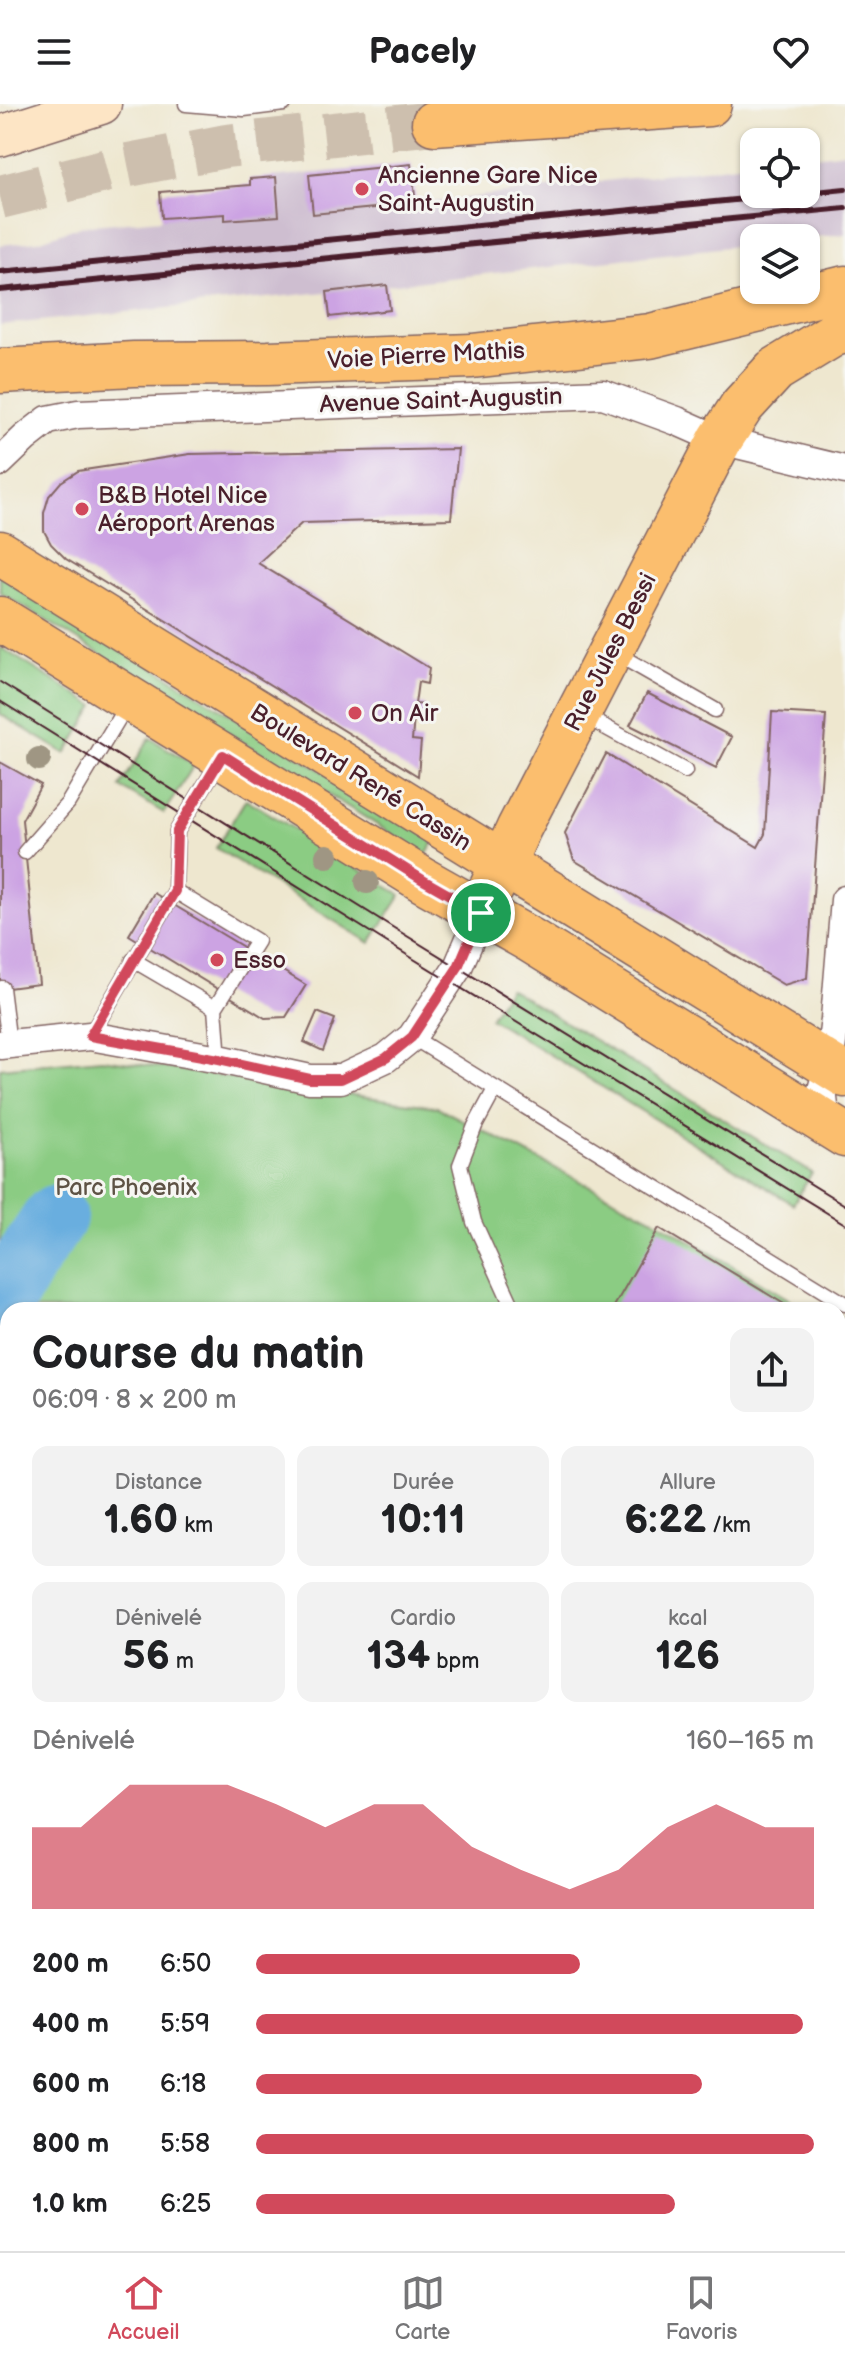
<!DOCTYPE html>
<html lang="fr">
<head>
<meta charset="utf-8">
<style>
  body { margin:0; font-family:"Balsamiq Sans",sans-serif; background:#f2f2f2; color:#202124; height:100vh; display:flex; flex-direction:column; font-size:30px; white-space:nowrap }
  * { box-sizing:border-box; margin:0 }
  p { font-size:26px; color:#757577 }
  .icon { flex:none; width:44px; height:44px; fill:none; stroke:currentColor; stroke-width:2; stroke-linecap:round; stroke-linejoin:round }
  .map { position:relative; flex:1; overflow:hidden }
  .drawer { position:absolute; left:0px; top:1198px; width:846px; height:950px; display:flex; flex-direction:column; background:#fff; border-radius:24px 24px 0 0; box-shadow:0 2px 6px #0004 }
  .drawer>* { flex:none }
  .controls { position:absolute; left:740px; top:24px; display:grid; gap:16px }
  .controls a { display:grid; place-items:center; width:80px; height:80px; border-radius:16px; background:#fff; box-shadow:0 2px 6px #0004; font-size:40px }
  .pin { position:absolute; display:grid; place-items:center; width:68px; height:68px; color:#fff; margin:-34px; border:4px solid #fff; border-radius:50%; box-shadow:0 2px 8px #0007 }
  .round { display:grid; place-items:center; flex:none; width:84px; height:84px; border-radius:16px; background:#f2f2f2 }
  .headline { display:flex; align-items:center; justify-content:space-between; height:136px; padding:0 32px }
  h1 { font-size:44px; font-weight:800; line-height:60px }
  .figures { display:grid; grid-template-columns:repeat(3,1fr); gap:12px; height:136px; padding:8px 32px }
  .figures div { display:grid; align-content:center; border-radius:16px; background:#f2f2f2; text-align:center }
  .figures b { font-size:40px; font-weight:800 }
  .figures small { font-size:22px; font-weight:400 }
  .figures p { font-size:22px }
  .chart { height:224px; padding:16px 32px }
  .chart p { display:flex; justify-content:space-between }
  .chart svg { width:100%; height:144px; margin-top:8px; fill:#d1495b; opacity:.7 }
  ul { padding:0 32px; list-style:none; font-size:26px }
  li { display:grid; grid-template-columns:128px 96px 1fr; align-items:center; height:60px }
  li i { height:20px; border-radius:10px; background:#d1495b }
  header { display:flex; justify-content:space-between; align-items:center; height:104px; padding:0 32px; background:#fff; font-size:36px; font-weight:800 }
  .tab-bar { display:flex; justify-content:space-around; align-items:center; height:112px; border-top:2px solid #e0e0e0; background:#fff; font-size:22px; color:#757577 }
  .tab-bar a { display:grid; justify-items:center; gap:4px }
  .tab-bar .active { color:#d1495b }
  .map>svg:first-child { display:block }
  .industrial { fill:#cebed0 }
  .green { fill:#8bcc83; stroke:#6a7657; stroke-width:2 }
  .water { fill:#69aedf; stroke:#5a6685; stroke-width:2 }
  .lines { fill:none; stroke-linecap:round; stroke-linejoin:round }
  .river { stroke:#69aedf; stroke-width:64 }
  .building { fill:#cca3e3 }
  .trunk-tunnel { stroke:#cdbfae; stroke-width:44; stroke-dasharray:44 22; stroke-linecap:butt }
  .service-casing { stroke:#836564; stroke-width:17 }
  .minor-casing { stroke:#836564; stroke-width:31 }
  .secondary-casing { stroke:#836564; stroke-width:43 }
  .primary-casing { stroke:#836564; stroke-width:47 }
  .trunk-casing { stroke:#836564; stroke-width:47 }
  .service { stroke:#fff; stroke-width:14 }
  .minor { stroke:#fff; stroke-width:28 }
  .secondary { stroke:#fde5c5; stroke-width:40 }
  .primary { stroke:#fbbe6e; stroke-width:44 }
  .trunk { stroke:#fbbe6e; stroke-width:44 }
  .tram { stroke:#4a1f2b; stroke-width:2 }
  .rail { stroke:#4a1f2b; stroke-width:6 }
  .tree { fill:#9f9683 }
  .route-casing { stroke:#fff; stroke-width:16 }
  .route { stroke:#d1495b; stroke-width:10 }
  .poi-dot { fill:#d1495b; stroke:#f6f6f2; stroke-width:3 }
  .labels { text-anchor:middle; stroke-width:6; stroke-linejoin:round; paint-order:stroke }
  .poi-label { font-size:24px; fill:#4a1f2b; stroke:#f6f6f2; text-anchor:start }
  .street-label { font-size:24px; fill:#4a1f2b; stroke:#f6f6f2 }
  .park-label { font-size:24px; fill:#5e5345; stroke:#f6f6f2 }
</style>
</head>
<body>
<header><svg class="icon" aria-label="menu" viewBox="0 0 24 24"><path d="M4 6h16M4 12h16M4 18h16"/></svg>Pacely<svg class="icon" aria-label="heart" viewBox="0 0 24 24"><path d="M12 20l-8-8c-3-5 5-10 8-4 3-6 11-1 8 4z"/></svg></header>
<div class="map">
<svg width="845" height="2147" viewBox="0 0 845 2147">
  <rect width="100%" height="100%" fill="#f6f6f2"/>
  <filter id="ink" filterUnits="userSpaceOnUse"><feTurbulence type="fractalNoise" baseFrequency=".0125" numOctaves="2"/><feDisplacementMap in="SourceGraphic" scale="16" xChannelSelector="R" yChannelSelector="G"/><feConvolveMatrix kernelMatrix="1 2 1 2 8 2 1 2 1" color-interpolation-filters="sRGB"/></filter>
  <filter id="wash" filterUnits="userSpaceOnUse"><feTurbulence type="fractalNoise" baseFrequency=".006" numOctaves="4" result="noise"/><feDisplacementMap in="SourceGraphic" scale="32" xChannelSelector="R" yChannelSelector="G"/><feGaussianBlur stdDeviation="1.8" result="paint"/><feColorMatrix in="noise" values="0 0 0 0 0 0 0 0 0 0 0 0 0 0 0 0 0 1.4 0 .05"/><feComposite in="paint" operator="in"/></filter>
  <g filter="url(#wash)">
    <rect width="100%" height="100%" fill="#eee7cf"/>
    <path class="industrial" d="M845 48V130L806 134H754V140L387 181 390 206 330 213 326 188 0 221V141L38 137 81 122 162 115 160 88 250 81V75L411 60 416 100 754 59V90H806V53Z"/>
    <path class="green" d="M0 469 435 736 426 751 0 488Z
      M0 543 95 602 66 650 0 610Z
      M150 634 194 661 164 709 120 683Z
      M246 695 401 791 370 839 216 744Z
      M509 884 812 1069 793 1100 490 914Z
      M102 955 437 1003 652 1114 807 1206H8V2140H537L503 2146 438 2147H0V964Z
      M838 1224 845 1229V2089L838 2090Z"/>
    <path class="water" d="M0 1225 8 1230V1474L0 1496Z"/>
    <g class="lines">
      <path class="river" d="M0 1203 25 1158 55 1113"/>
    </g>
    <g id="blocks">
      <path class="building" d="M411 60 416 100 313 110 309 71Z
        M276 73 279 112 225 116V110L162 114 160 88 250 81V75Z
        M387 181 390 206 330 213 327 188Z
        M458 345 451 415 302 419 258 459 429 564 427 580 418 578 415 600 425 601 424 615 414 613 412 636 421 637 418 672 66 455 51 440 44 427V409L49 392 61 378 78 367 190 350Z
        M647 589 732 633 716 664 630 621Z
        M772 608 826 611 807 874 784 881 574 756 565 729 606 650 758 743 765 730Z
        M0 658 41 681 22 716 39 880 0 885Z
        M154 789 306 881 286 913 265 914 129 831Z
        M317 908 335 915 323 947 304 938Z
        M659 1124 664 1127 794 1206H612Z
        M838 1233 845 1237V1359L838 1355Z
        M838 1523 845 1529V1731L838 1714Z
        M845 1767V1876L838 1868V1771Z"/>
    </g>
  </g>
  <g filter="url(#ink)">
    <use href="#blocks" fill-opacity="0" stroke="#836564" stroke-width="2"/>
    <g class="lines">
      <path class="trunk-tunnel" d="M0 93 124 62 226 42 434 19"/>
      <g class="service-casing">
        <path id="service" d="M186 0 244 5 284 0
          M615 549 715 606
          M583 611 685 667
          M25 748 68 699 128 599
          M175 787 257 837 215 904 219 955
          M133 856 215 904
          M2 884 9 940
          M90 932 175 787 177 727 220 656
          M412 933 845 1200
          M495 985 475 1022 460 1061 474 1118 514 1206"/>
      </g>
      <g class="minor-casing">
        <path id="minor" d="M0 358 25 334 48 316 78 310 603 290 677 317 720 336 845 366
          M0 941 90 932 219 955 310 975H341L386 954 412 933 458 863 481 809
          M826 1019 822 986 829 961 835 915 845 796
          M838 2130 845 2129
          M753 2147 795 2140"/>
      </g>
      <g class="secondary-casing">
        <path id="secondary" d="M0 32 101 0"/>
      </g>
      <g class="primary-casing">
        <path id="primary" d="M0 267 134 260 268 259 472 252 650 232 845 184
          M0 449 845 971
          M0 515 423 776 530 836 845 1031
          M491 785 519 724 720 336 742 302 775 266 834 230 845 227"/>
      </g>
      <g class="trunk-casing">
        <path id="trunk" d="M434 19 709 0"/>
      </g>
      <use href="#service" class="service"/>
      <use href="#minor" class="minor"/>
      <use href="#secondary" class="secondary"/>
      <use href="#primary" class="primary"/>
      <use href="#trunk" class="trunk"/>
      <path class="tram" d="M0 578 394 824 845 1101
        M0 597 386 838 845 1120"/>
      <path class="rail" d="M806 89 845 85
        M0 168 795 90
        M0 186 845 104"/>
    </g>
    <g class="tree">
      <circle cx="39" cy="655" r="12"/>
      <circle cx="327" cy="752" r="12"/>
      <circle cx="367" cy="778" r="12"/>
    </g>
  </g>
  <g class="lines" filter="url(#ink)">
    <g class="route-casing">
      <path id="route" d="M223 651 423 776 481 809 458 863 412 933 386 954 341 975H310L219 955 90 932 175 787 177 727Z"/>
    </g>
    <use href="#route" class="route"/>
  </g>
  <g class="poi-dot">
    <circle cx="362" cy="85" r="8"/>
    <circle cx="82" cy="405" r="8"/>
    <circle cx="355" cy="609" r="8"/>
    <circle cx="217" cy="856" r="8"/>
  </g>
  <g class="labels">
    <g class="poi-label">
      <text x="378" y="79">Ancienne Gare Nice<tspan x="378" dy="28">Saint-Augustin</tspan></text>
      <text x="98" y="399">B&amp;B Hotel Nice<tspan x="98" dy="28">Aéroport Arenas</tspan></text>
      <text x="371" y="617">On Air</text>
      <text x="233" y="864">Esso</text>
    </g>
    <g class="street-label">
      <text transform="translate(426 251) rotate(-3)" y="8">Voie Pierre Mathis</text>
      <text transform="translate(441 296) rotate(-2)" y="8">Avenue Saint-Augustin</text>
      <text transform="translate(610 548) rotate(-63)" y="8">Rue Jules Bessi</text>
      <text transform="translate(361 673) rotate(32)" y="8">Boulevard René Cassin</text>
    </g>
    <g class="park-label">
      <text x="126" y="1091">Parc Phoenix</text>
    </g>
  </g>
</svg>
<div class="controls">
<a><svg class="icon" aria-label="locate" viewBox="0 0 24 24"><circle cx="12" cy="12" r="6"/><path d="M12 2v4M12 18v4M2 12h4M18 12h4"/></svg></a>
<a><svg class="icon" aria-label="layers" viewBox="0 0 24 24"><path d="M12 4l9 5-9 5-9-5zM3 14l9 5 9-5"/></svg></a>
</div>
<div class="pin" style="left:481px;top:809px;background:#1e9e55"><svg class="icon" aria-label="arrive" viewBox="0 0 24 24"><path d="M6 21V4h12l-3 4 3 4H6"/></svg></div>
<section class="drawer">
<div class="headline"><div><h1>Course du matin</h1><p>06:09 · 8 × 200 m</p></div><a class="round"><svg class="icon" aria-label="share" viewBox="0 0 24 24"><path d="M12 15V3M7 8l5-5 5 5M5 13v7h14v-7"/></svg></a></div>
<div class="figures">
<div><p>Distance</p><b>1.60<small> km</small></b></div>
<div><p>Durée</p><b>10:11</b></div>
<div><p>Allure</p><b>6:22<small> /km</small></b></div>
</div>
<div class="figures">
<div><p>Dénivelé</p><b>56<small> m</small></b></div>
<div><p>Cardio</p><b>134<small> bpm</small></b></div>
<div><p>kcal</p><b>126</b></div>
</div>
<div class="chart"><p><span>Dénivelé</span>160–165 m</p>
<svg viewBox="0 0 160 44" preserveAspectRatio="none"><path d="M0 44V19L10 19L20 6L30 6L40 6L50 12L60 19L70 12L80 12L90 25L100 32L110 38L120 32L130 19L140 12L150 19L160 19V44z"/></svg>
</div>
<ul>
<li><b>200 m</b>6:50<i style="width:58%"></i></li>
<li><b>400 m</b>5:59<i style="width:98%"></i></li>
<li><b>600 m</b>6:18<i style="width:80%"></i></li>
<li><b>800 m</b>5:58<i style="width:100%"></i></li>
<li><b>1.0 km</b>6:25<i style="width:75%"></i></li>
</ul>
</section>
</div>
<nav class="tab-bar">
<a class="active"><svg class="icon" aria-label="home" viewBox="0 0 24 24"><path d="M3 11l9-7 9 7M6 9v11h12V9"/></svg>Accueil</a>
<a><svg class="icon" aria-label="map" viewBox="0 0 24 24"><path d="M3 6l6-2 6 2 6-2v14l-6 2-6-2-6 2zM9 4v14M15 6v14"/></svg>Carte</a>
<a><svg class="icon" aria-label="saved" viewBox="0 0 24 24"><path d="M7 4h10v16l-5-4-5 4z"/></svg>Favoris</a>
</nav>
</body>
</html>
